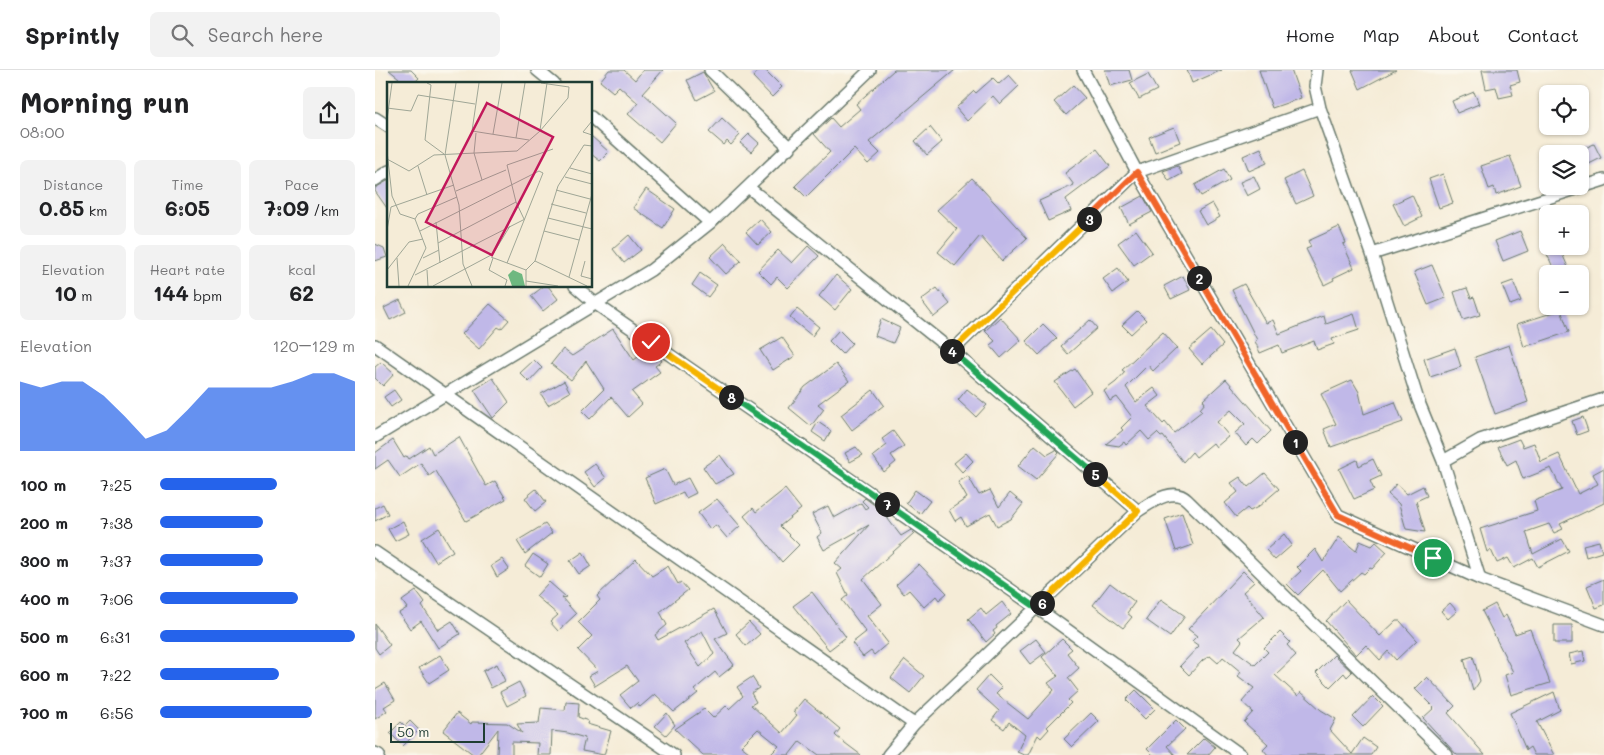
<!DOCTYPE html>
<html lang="en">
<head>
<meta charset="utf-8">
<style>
  body { margin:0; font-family:Mali,sans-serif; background:#f2f2f2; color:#202124; height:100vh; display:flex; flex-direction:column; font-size:19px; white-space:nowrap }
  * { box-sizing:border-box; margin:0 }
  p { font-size:16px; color:#757577 }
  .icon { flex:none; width:28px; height:28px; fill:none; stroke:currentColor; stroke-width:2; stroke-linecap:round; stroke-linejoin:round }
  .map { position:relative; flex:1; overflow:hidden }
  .sheet { display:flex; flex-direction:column; background:#fff; width:375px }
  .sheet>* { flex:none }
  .fabs { position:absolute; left:1164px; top:15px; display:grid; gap:10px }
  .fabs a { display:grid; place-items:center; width:50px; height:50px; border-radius:8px; background:#fff; box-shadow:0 1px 4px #0004; font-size:25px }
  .scale { position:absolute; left:15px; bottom:12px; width:95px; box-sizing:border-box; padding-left:5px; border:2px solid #1f3d34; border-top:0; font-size:14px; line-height:18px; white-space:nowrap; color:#1f3d34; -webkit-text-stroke:4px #fbf7ec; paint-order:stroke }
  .pin { position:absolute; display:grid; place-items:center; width:42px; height:42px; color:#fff; margin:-21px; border:2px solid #fff; border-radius:50%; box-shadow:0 1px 5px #0007 }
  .km { position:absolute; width:25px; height:25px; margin:-12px; border-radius:50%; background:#222; color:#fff; font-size:14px; line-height:25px; text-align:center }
  .round { display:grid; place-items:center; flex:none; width:52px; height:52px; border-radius:8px; background:#f2f2f2 }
  .head { display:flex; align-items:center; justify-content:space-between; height:85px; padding:0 20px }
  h1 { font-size:28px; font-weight:700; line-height:38px }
  .stats { display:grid; grid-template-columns:repeat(3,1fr); gap:8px; height:85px; padding:5px 20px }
  .stats div { display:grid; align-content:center; border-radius:8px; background:#f2f2f2; text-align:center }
  .stats b { font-size:21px; font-weight:700 }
  .stats small { font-size:14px; font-weight:400 }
  .stats p { font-size:14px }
  .chart { height:140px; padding:10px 20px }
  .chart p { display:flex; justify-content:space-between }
  .chart svg { width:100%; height:90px; margin-top:5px; fill:#2563eb; opacity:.7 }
  ul { padding:0 20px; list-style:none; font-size:16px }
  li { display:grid; grid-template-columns:80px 60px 1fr; align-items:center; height:38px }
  li i { height:12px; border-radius:6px; background:#2563eb }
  header { display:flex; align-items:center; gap:30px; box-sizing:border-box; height:70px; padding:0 25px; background:#fff; border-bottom:1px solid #e0e0e0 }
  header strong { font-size:24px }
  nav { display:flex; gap:28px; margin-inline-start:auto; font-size:18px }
  .search { width:350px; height:45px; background:#f2f2f2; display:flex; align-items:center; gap:12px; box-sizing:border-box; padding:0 18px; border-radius:8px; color:#757577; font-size:19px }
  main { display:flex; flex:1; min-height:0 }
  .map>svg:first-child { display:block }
  .building { fill:#c0b8e8; fill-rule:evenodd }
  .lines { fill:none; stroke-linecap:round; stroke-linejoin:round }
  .street-casing { stroke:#6a7a6d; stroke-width:14 }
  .street { stroke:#fff; stroke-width:11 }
  .split-1-casing { stroke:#fff; stroke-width:10 }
  .split-2-casing { stroke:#fff; stroke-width:10 }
  .split-3-casing { stroke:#fff; stroke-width:10 }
  .split-4-casing { stroke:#fff; stroke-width:10 }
  .split-5-casing { stroke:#fff; stroke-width:10 }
  .split-6-casing { stroke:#fff; stroke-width:10 }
  .split-7-casing { stroke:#fff; stroke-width:10 }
  .split-8-casing { stroke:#fff; stroke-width:10 }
  .split-9-casing { stroke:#fff; stroke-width:10 }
  .split-1 { stroke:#f0652b; stroke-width:6 }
  .split-2 { stroke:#f0652b; stroke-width:6 }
  .split-3 { stroke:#f0652b; stroke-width:6 }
  .split-4 { stroke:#f5b400; stroke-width:6 }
  .split-5 { stroke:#22a559; stroke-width:6 }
  .split-6 { stroke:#f5b400; stroke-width:6 }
  .split-7 { stroke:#22a559; stroke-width:6 }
  .split-8 { stroke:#22a559; stroke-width:6 }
  .split-9 { stroke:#f5b400; stroke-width:6 }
  .inset-road { fill:none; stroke:#9fa696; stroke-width:1 }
  .view { fill:#c2185b; fill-opacity:0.15; stroke:#c2185b; stroke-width:2.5 }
  .inset-edge { fill:none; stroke:#1f3d34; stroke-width:2.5 }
</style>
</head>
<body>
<header>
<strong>Sprintly</strong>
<div class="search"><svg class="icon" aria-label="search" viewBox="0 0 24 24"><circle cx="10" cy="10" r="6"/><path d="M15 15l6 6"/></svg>Search here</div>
<nav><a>Home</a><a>Map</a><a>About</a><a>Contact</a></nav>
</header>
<main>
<section class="sheet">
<div class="head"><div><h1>Morning run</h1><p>08:00</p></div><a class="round"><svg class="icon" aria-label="share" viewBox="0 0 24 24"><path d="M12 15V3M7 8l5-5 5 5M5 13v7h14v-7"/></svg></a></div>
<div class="stats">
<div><p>Distance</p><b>0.85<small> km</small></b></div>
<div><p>Time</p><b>6:05</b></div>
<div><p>Pace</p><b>7:09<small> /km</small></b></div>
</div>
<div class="stats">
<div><p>Elevation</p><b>10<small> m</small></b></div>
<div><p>Heart rate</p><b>144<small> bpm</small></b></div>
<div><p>kcal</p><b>62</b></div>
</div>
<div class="chart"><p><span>Elevation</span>120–129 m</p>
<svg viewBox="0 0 160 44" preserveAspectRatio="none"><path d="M0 44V10L10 13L20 10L30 10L40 17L50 27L60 38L70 34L80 24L90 13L100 13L110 13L120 13L130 10L140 6L150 6L160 10V44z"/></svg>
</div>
<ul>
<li><b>100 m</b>7:25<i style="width:60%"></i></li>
<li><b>200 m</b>7:38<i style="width:53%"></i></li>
<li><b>300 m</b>7:37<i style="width:53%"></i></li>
<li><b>400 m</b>7:06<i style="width:71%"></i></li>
<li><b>500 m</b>6:31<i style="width:100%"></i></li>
<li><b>600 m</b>7:22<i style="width:61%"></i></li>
<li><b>700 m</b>6:56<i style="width:78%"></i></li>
</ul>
</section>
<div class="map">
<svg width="1229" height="685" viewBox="0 0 1229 685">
  <rect width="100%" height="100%" fill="#fbf7ec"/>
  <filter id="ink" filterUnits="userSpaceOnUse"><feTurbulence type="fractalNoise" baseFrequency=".02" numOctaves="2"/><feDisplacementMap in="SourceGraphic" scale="10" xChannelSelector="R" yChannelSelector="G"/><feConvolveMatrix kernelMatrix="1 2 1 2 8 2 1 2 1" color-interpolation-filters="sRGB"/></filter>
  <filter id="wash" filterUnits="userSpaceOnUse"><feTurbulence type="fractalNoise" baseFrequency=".0096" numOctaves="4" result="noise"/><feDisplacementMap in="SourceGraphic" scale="20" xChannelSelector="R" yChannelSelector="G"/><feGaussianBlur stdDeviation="1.12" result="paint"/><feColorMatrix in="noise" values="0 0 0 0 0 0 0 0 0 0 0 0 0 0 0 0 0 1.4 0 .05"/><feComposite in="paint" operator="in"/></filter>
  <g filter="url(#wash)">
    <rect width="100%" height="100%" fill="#f5ecd7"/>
    <g id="blocks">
      <path class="building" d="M14 0H36L44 8 38 14H17L24 8Z
        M234 0H249L260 10 268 0H288L268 23 301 53 285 72 253 44 263 33 244 16 238 22 225 11Z
        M384 0H390L407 17 397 27 378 7Z
        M519 0H580L494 72 505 83 493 94 479 79 431 127 420 116 455 82 439 64 456 48 464 57 485 39 481 34Z
        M730 0H754L757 10 735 16Z
        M812 0H847L817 13Z
        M884 0H916L926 28 897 38Z
        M977 0H1021L985 19Z
        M1107 0H1142L1145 12 1135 15 1138 25 1124 28 1121 17 1111 19Z
        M328 2 339 21 322 30 312 10Z
        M773 4 782 20 764 29 755 13Z
        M634 5 644 16 625 34 618 26 592 51 581 38 599 21 601 23 618 8 624 14Z
        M698 15 710 28 691 45 679 32Z
        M1099 22 1104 34 1082 43 1077 31Z
        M347 48 365 65 356 75 352 71 349 75 334 62Z
        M555 57 567 72 552 85 540 71Z
        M799 57 805 72 780 82 774 67Z
        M374 64 384 73 376 82 365 73Z
        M216 66 234 82 225 91 216 84Z
        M1219 74 1226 88 1210 96 1203 81Z
        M886 78 892 93 874 101 868 86Z
        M722 79 735 96 691 129 696 141 673 151 664 131 699 115 690 103Z
        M1135 86 1146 116 1121 125 1119 117 1114 119 1106 96Z
        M803 96 807 104 794 111 788 101Z
        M849 99 855 110 826 126 820 115Z
        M927 101 938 126 921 134 909 110Z
        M1068 104 1078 133 1064 138 1054 109Z
        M879 106 885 119 872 126 865 112Z
        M597 108 652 168 627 191 605 166 580 196 563 182 582 159 562 140Z
        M14 110V141L0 121V118Z
        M271 119 300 139 288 158 258 138Z
        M1037 125 1047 147 1029 156 1018 134Z
        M768 126 777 142 754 154 746 138Z
        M837 133 845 147 831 155 823 141Z
        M385 149 397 162 383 175 371 162Z
        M964 157 971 173 968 174 979 198 958 208 959 210 949 215 931 179 936 177 933 171Z
        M761 160 777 182 759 195 743 173Z
        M1145 161 1153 181 1128 191 1120 171Z
        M254 165 266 180 249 193 238 179Z
        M350 173 366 191 351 204 335 187Z
        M0 174 9 178 12 187 0 191Z
        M433 176 444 186 413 218 402 207 396 214 383 201 403 180 417 193Z
        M1185 179 1196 204H1181L1172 184Z
        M1057 195 1071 228 1053 235 1039 202Z
        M743 198 753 212 738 223 728 209Z
        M325 203 342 215 333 227 317 215Z
        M461 205 477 219 460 240 444 226Z
        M808 206 815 220 796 229 789 216Z
        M1138 211 1146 231 1135 235 1127 215Z
        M869 214 891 253 898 250 904 264 949 246 951 254 979 244 984 260 957 269 959 274 942 280 939 271 907 283 904 275 885 283 880 271 882 270 857 220Z
        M169 216H173L183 229 168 241 156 226Z
        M562 218 575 234 559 247 546 230Z
        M1092 218 1096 228 1099 227 1105 245 1088 250 1079 222Z
        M25 230 31 242 15 250 9 238Z
        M115 234 134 250 126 259 123 257 104 279 87 264Z
        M422 239 444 257 437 266 415 248Z
        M1186 240 1194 262 1149 277 1142 254Z
        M762 241 771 250 756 264 747 255Z
        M625 247 646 270 626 288 615 275 620 271 610 261Z
        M506 249 525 258 518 273 500 266Z
        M715 250 722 258 693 284 686 276Z
        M668 254 682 268 664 285 651 271Z
        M238 259 259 290 271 281 275 287 280 284 283 286 287 291 280 296 285 302 257 322 267 334 253 347 236 327 215 349 207 341 229 319 211 291 196 310 176 294 188 279 197 286Z
        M464 260 477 273 467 284 454 271Z
        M836 260 848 275 827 294 814 279Z
        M788 262 802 278 778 301 773 295 751 317 761 332 779 318 785 326 772 336 788 354 790 352 799 363 827 341 825 339 830 333 828 330 851 309 896 361 883 374 878 369 871 376 860 363 870 354 856 340 842 352 854 366 841 377 838 373 821 387 817 382 808 392 788 366 786 367 782 363 774 370 766 361 751 375 749 372 744 376 731 374 748 360 746 358 757 347 742 327 735 331 729 321 741 312 750 302 747 300Z
        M407 267 420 286 398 300 385 280Z
        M1134 275 1153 332 1120 344 1100 287Z
        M1080 278 1086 297 1055 307 1049 289Z
        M159 290 167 298 154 312 145 303Z
        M6 292 19 304 8 316 0 308V297Z
        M461 294 474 311 443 334 449 339 436 356 414 338 430 317Z
        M700 299 716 322 698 336 680 312Z
        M118 308 134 332 118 348 99 320Z
        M977 310 984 322 989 344 1020 332 1028 352 956 377 949 359 961 354 946 324Z
        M189 311 195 322 173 335 166 324Z
        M592 319 612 335 601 347 583 330Z
        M19 320 26 330 16 337 9 327Z
        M498 320 509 335 477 360 466 345Z
        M1208 347 1213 361 1202 365 1197 351Z
        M443 352 456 361 450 371 437 362Z
        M518 361 529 376 516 385 521 392 509 402 498 386 512 375 507 369Z
        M84 367 111 416 120 411 131 429 91 451 61 401 54 406 46 393 25 407 13 390 0 399V383L18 370 29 388 32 386 34 389 54 376 58 384Z
        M1144 369 1148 377 1159 373 1166 392 1184 384 1203 424 1223 414 1218 404 1229 398V433L1185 454 1188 459 1179 463 1174 454 1151 462 1158 484 1187 469 1194 481 1163 497 1158 488 1139 498 1133 488 1122 493 1116 480 1112 482 1105 459 1162 441 1159 431 1187 420 1176 398 1148 409 1141 390 1132 395 1123 377Z
        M660 375 672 385 681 380 684 383 661 410 643 396Z
        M481 377 488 385 475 392 470 383Z
        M591 383 598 391 587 402 579 393Z
        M345 385 359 404 340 414 328 397Z
        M998 389 1006 406 995 411 999 420 979 429 964 399 982 390 984 396Z
        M220 394 231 408 220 417 209 402Z
        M290 399 298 415 313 408 321 423 311 428 308 422 281 434 270 408Z
        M890 403 904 419 883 437 875 441 872 438 861 447 850 433 863 422 856 413 865 407 873 417Z
        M593 406 604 425 615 420 624 437 635 423 648 434 636 449 622 456 615 443 591 456 586 447 580 451 574 440 592 428 583 412Z
        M1021 414 1032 424 1048 416 1052 426 1041 431 1050 462 1031 459 1024 434 1013 424Z
        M161 419 171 432 160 441 150 428Z
        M410 419 426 439 405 456 424 475 407 492 369 446 378 438 381 442Z
        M540 420 555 431 545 444 531 433Z
        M490 428 506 440 526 466 536 460 539 463 488 509 507 534 492 546 513 573 499 585 496 581 488 587 477 573 491 562 467 530 473 525 462 503 467 499 460 493 494 455 449 480 442 467 447 463 437 444 453 436 459 448 486 433 490 439 493 437 487 431Z
        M342 429 365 456 352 468 341 455 335 459 323 443Z
        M8 434 13 444 0 451V438Z
        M807 443 818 475 801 481 790 449Z
        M28 451 34 464 20 471 13 459Z
        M170 454 177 463 150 484 142 471Z
        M64 458 78 481 61 492 47 469Z
        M909 464 917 475 900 490 891 480Z
        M964 467 981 481 985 471 997 476 1001 472 1012 482 997 499 995 498 989 504 986 502 965 521 948 500 923 525 912 514 926 501 922 497 940 479 948 492Z
        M1224 471 1227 482 1211 487 1208 475Z
        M208 482 216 496 204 504 195 491Z
        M158 484 173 494 165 507 150 496Z
        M127 489 134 499 122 507 116 496Z
        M261 489 277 506 293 496 303 514 306 512 313 520 285 542 292 555 280 565 283 570 339 539 352 563 340 569 359 595 344 607 340 602 319 620 323 623 299 642 280 624 265 637 262 633 256 638 245 625 263 611 252 596 220 616 214 606 223 601 203 580 217 566 203 552 225 530 222 526ZM327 561 339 584 325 597 309 573Z
        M544 494 572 523 564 530 561 526 549 537 534 520 529 524 521 515Z
        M868 501 879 512 868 522 889 547 864 568 867 571 860 580 880 595 893 582 889 578 905 562 915 572 912 575 921 585 900 605 923 626 926 622 946 640 961 649 955 660 977 684 988 668 1001 677 996 685H893L888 679 893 674 869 652 878 642 867 632 879 618 863 606 866 602 848 587 843 593 835 586 828 590 814 605 805 596 824 576 817 571 822 566 813 559Z
        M1229 509V535L1221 538 1212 516Z
        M174 512 191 527 187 528 201 544 183 561 175 552 183 545 161 526Z
        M735 513 760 532 752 543 757 547 748 558 718 535Z
        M41 521 50 533 47 536 63 560 77 551 85 564 63 578 46 551 35 559 24 543 32 538 27 531Z
        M437 522 471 567 454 580 418 536Z
        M786 529 810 546 795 567 771 550Z
        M971 530 1005 566 1021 551H1025L1042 570 1021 590 1013 581 1005 590 991 575 981 585 951 551Z
        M627 532 636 544 621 556 622 558 618 561 620 564 611 572 593 549 606 538 611 545Z
        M1075 533 1082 541 1073 549 1066 541Z
        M1120 534 1127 548 1131 545 1140 564 1155 559 1175 613 1136 625 1130 605 1138 602 1107 541Z
        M374 552 385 564 371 576 361 564Z
        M0 554 15 575 4 584 0 578Z
        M1179 555H1197V573H1179Z
        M661 569 671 582 655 594 645 581Z
        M687 569 697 579 692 583 704 598 693 608 703 621 693 630 696 633 672 657 674 659 666 668 663 665 653 685H649L642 682 650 665 634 652 629 659 617 650 624 641 601 620 614 605 627 618 621 624 653 649 679 620 673 613 683 606 667 587Z
        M1208 581 1210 591 1196 594 1194 584Z
        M65 585 74 600 54 613 44 598Z
        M959 585 977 602 972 607 969 603 955 617 941 603Z
        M1098 586 1105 611 1098 621 1089 589Z
        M530 590 549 606 535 623 516 608Z
        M122 594 130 611 116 618 108 601Z
        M377 607 384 618 376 623 381 632 376 635 407 663 422 645 418 642 429 629 465 659 460 665 462 667 486 685H444L425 671 414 685H395L404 676 383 659 366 676 378 685H328L300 659 329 639 338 648 351 636 354 639 368 626 362 617Z
        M1052 607 1080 636 1073 643 1110 685H1082L1048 648 1059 638 1040 619Z
        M144 612 151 626 132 636 125 622Z
        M10 613 20 630 9 637 12 641 0 649V619Z
        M761 620 780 639 770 649 751 630Z
        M1179 622 1185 640 1162 652 1179 685H1159L1155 677 1151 680 1135 643Z
        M998 626 1008 636 988 657 978 647Z
        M191 632 204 633 203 647 213 651 212 654 236 661 229 685 207 681 210 668 193 663 177 661 176 685H162L163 673 137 672V685H122L123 659 103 685H99L68 661 82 643 96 654 97 652 132 653 147 663 142 654 164 653 166 638 190 640Z
        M292 643 300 655 291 665 280 656Z
        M716 643 724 651 697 677 689 669Z
        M801 650 810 659 792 676 800 685H778L772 679Z
        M35 651 44 660 28 676 15 663 26 652 30 656Z
        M829 668 840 677 833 685H812Z"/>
    </g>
  </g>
  <g filter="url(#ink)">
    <use href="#blocks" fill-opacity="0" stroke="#6a7a6d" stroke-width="1"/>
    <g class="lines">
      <g class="street-casing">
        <path id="street" d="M162 0 179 14
          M335 0 415 78
          M708 0 762 102 963 445 1105 509 1229 555
          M942 0 940 16 945 38 997 184 1043 330 1068 391 1105 509
          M216 47 335 153
          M0 48 14 57
          M0 110 14 101
          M373 117 577 281 763 441
          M997 184 1229 110
          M200 216 221 234 662 538 866 685
          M0 275 539 654
          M577 281 762 102 945 38
          M0 367 276 200 335 153 495 0
          M1068 391 1105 370 1229 329
          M0 482 299 685
          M0 683 4 685
          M513 685 539 654 763 441C776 433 798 416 812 430L1072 685"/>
      </g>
      <use href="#street" class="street"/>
    </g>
  </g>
  <g class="lines" filter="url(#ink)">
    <g class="split-1-casing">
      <path id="split-1" d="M920 372 963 445 1058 488"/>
    </g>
    <g class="split-2-casing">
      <path id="split-2" d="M824 208 920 372"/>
    </g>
    <g class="split-3-casing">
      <path id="split-3" d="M714 149 762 102 824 208"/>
    </g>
    <g class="split-4-casing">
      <path id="split-4" d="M577 281 714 149"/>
    </g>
    <g class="split-5-casing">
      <path id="split-5" d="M577 281 720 404"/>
    </g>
    <g class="split-6-casing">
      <path id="split-6" d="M667 533 763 441 720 404"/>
    </g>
    <g class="split-7-casing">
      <path id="split-7" d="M512 434 662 538 667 533"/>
    </g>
    <g class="split-8-casing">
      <path id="split-8" d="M356 327 512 434"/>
    </g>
    <g class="split-9-casing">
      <path id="split-9" d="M276 272 356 327"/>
    </g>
    <use href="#split-1" class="split-1"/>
    <use href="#split-2" class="split-2"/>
    <use href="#split-3" class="split-3"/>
    <use href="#split-4" class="split-4"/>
    <use href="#split-5" class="split-5"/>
    <use href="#split-6" class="split-6"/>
    <use href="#split-7" class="split-7"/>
    <use href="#split-8" class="split-8"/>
    <use href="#split-9" class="split-9"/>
  </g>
  <g transform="translate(12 12)">
    <rect width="205" height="205" fill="#f5ecd7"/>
    <path d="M126 188 135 192 138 204H125L121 193Z" fill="#6eb880"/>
    <path class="inset-road" d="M40 1 44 3 38 58 57 72M69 1 58 73 72 123 76 182 85 204M92 1 85 49 142 58M0 26 24 29 31 13 88 22M0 38 5 1M205 39 196 50 205 53M153 48 160 1M89 51 87 71 95 98M106 52 115 1M129 56 138 1M0 69 5 114 13 132 28 137 39 166 21 204M0 77 22 89 47 73 130 69 153 49 181 16 182 5 154 1M31 84 40 113M183 86 205 92M178 95 205 102M169 108 203 117M69 109 119 88M164 122 199 131M161 136 205 147M28 137 31 132 70 115M137 137 129 120 120 83 166 67M49 140 53 181M0 148 4 125 67 103M33 149 152 89 156 91 120 181M192 158 157 149 171 104 197 63 205 64M51 161 129 120M104 175 139 188M10 176 12 204M36 176 52 168M106 176 102 188 120 198 118 204M148 179 157 149M198 179 194 194 205 197M0 188 22 160 36 157M40 188 41 204M28 193 138 137M182 195 205 112M139 199 171 204M46 204 106 172 123 144M139 204V188L148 179 200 204"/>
    <path class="view" d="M100 21 166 55 105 173 39 140Z"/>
    <rect width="205" height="205" class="inset-edge"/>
  </g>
</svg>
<div class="fabs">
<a><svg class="icon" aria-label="locate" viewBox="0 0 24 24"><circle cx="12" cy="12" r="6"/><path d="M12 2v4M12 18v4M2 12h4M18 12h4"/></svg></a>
<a><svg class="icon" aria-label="layers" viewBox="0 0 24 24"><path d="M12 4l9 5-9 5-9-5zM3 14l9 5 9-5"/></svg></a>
<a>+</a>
<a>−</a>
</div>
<div class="scale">50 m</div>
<div class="pin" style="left:1058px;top:488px;background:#1e9e55"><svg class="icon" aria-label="arrive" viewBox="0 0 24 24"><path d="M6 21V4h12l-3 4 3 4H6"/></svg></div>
<div class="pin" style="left:276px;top:272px;background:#d93025"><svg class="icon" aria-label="check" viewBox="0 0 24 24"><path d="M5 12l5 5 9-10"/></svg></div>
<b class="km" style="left:920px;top:372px">1</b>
<b class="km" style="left:824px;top:208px">2</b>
<b class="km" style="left:714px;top:149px">3</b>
<b class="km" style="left:577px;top:281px">4</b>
<b class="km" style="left:720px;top:404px">5</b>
<b class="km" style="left:667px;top:533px">6</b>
<b class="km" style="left:512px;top:434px">7</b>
<b class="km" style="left:356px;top:327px">8</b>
</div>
</main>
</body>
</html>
